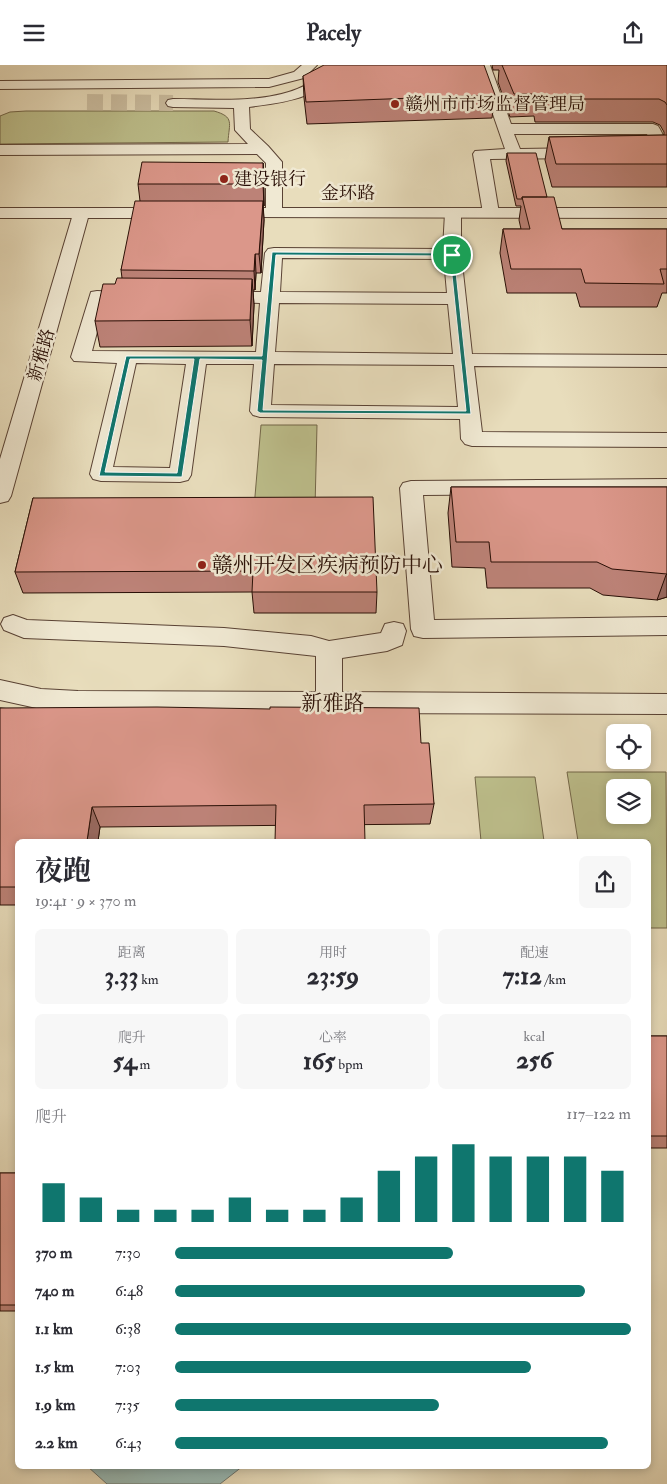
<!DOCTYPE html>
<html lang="zh">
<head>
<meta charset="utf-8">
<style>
  body { margin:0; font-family:"IM FELL Double Pica","Noto Serif SC",serif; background:#f7f7f7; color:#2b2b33; height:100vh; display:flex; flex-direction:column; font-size:19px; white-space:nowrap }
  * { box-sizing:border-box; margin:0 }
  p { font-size:16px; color:#7c7c81 }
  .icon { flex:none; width:28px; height:28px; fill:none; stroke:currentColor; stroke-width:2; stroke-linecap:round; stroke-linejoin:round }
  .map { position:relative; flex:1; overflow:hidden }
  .sheet { position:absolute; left:15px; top:774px; width:636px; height:630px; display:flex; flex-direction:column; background:#fff; border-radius:8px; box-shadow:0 2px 8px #0003 }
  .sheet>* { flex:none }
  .buttons { position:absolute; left:606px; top:659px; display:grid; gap:10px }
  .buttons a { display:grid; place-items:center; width:45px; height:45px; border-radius:8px; background:#fff; box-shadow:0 2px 8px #0003; font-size:25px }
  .pin { position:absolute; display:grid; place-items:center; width:42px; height:42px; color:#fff; margin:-21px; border:2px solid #fff; border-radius:50%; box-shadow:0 1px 5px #0007 }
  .round { display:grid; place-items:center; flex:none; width:52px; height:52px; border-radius:8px; background:#f7f7f7 }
  .headline { display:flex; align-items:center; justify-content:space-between; height:85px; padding:0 20px }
  h1 { font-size:28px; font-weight:700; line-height:38px }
  .figures { display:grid; grid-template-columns:repeat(3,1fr); gap:8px; height:85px; padding:5px 20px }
  .figures div { display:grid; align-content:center; border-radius:8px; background:#f7f7f7; text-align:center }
  .figures b { font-size:25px; font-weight:700 }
  .figures small { font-size:14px; font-weight:400 }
  .figures p { font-size:14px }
  .chart { height:140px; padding:10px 20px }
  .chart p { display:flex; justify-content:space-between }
  .chart svg { width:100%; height:90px; margin-top:5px; stroke:#0f766e; stroke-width:6 }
  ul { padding:0 20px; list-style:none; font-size:16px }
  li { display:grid; grid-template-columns:80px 60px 1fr; align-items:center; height:38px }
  li i { height:12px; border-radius:6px; background:#0f766e }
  header { display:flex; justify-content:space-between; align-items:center; height:65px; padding:0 20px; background:#fff; font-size:22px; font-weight:700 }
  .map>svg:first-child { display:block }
  .green { fill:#bdbf8c; stroke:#736749; fill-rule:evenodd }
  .water { fill:#98bbb7; stroke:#6c7670 }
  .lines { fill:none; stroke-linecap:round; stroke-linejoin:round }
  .minor-tunnel { stroke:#cbbea1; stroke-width:16; stroke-dasharray:16 8; stroke-linecap:butt }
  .minor-casing { stroke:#594234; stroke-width:2 }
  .tertiary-casing { stroke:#594234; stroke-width:2 }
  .minor { fill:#f0e9d3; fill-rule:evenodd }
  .tertiary { fill:#f0e9d3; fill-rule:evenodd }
  .wall { fill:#bc8277; stroke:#290f06 }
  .shaded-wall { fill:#996a61; stroke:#290f06 }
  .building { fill:#db978a; stroke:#290f06 }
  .route { fill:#0f766e; stroke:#fff; fill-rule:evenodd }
  .poi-dot { fill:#8f2418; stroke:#f0e9d3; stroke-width:2 }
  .labels { text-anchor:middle; stroke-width:5; stroke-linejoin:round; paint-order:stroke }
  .far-poi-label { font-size:18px; fill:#290f06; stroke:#f0e9d3; text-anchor:start }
  .far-street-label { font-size:18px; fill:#290f06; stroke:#f0e9d3 }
  .poi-label { font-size:21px; fill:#290f06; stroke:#f0e9d3; text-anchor:start }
  .street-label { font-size:21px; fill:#290f06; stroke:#f0e9d3 }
</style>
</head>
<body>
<header><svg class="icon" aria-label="menu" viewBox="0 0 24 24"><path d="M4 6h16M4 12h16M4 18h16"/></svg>Pacely<svg class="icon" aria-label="share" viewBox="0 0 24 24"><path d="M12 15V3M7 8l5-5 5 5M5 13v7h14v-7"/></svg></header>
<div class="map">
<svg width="667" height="1419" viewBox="0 0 667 1419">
  <rect width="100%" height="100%" fill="#e8ddbc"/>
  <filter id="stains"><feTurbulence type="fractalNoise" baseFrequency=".004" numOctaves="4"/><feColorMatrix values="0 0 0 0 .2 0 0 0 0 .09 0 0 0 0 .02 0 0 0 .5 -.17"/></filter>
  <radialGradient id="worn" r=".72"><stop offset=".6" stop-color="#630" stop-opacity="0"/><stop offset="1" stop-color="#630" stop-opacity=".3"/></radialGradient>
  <path class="green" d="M26 46H214C235 52 229 58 228 77L0 79V51L10 47Z
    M261 360H317L315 443H254Z
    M567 707H666L667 863H649V776H578ZM642 722V750H615V722Z
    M475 712H535L544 776H481Z"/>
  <path class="water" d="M87 1401H243L220 1419H107Z"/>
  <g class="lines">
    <path class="minor-tunnel" d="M87 37 173 38"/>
    <g class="minor-casing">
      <path id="minor" d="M302 0H317L304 13 269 22 0 24V16L269 14 294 7Z
        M330 0H344C320 34 287 37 249 42L250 64 268 81 282 97V148L280 152H268L266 148V98L257 89 0 90V80L248 79 235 65 234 43 173 42 168 41 166 38 168 35 173 34C221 34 298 43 330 0Z
        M476 0H490L511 59H653L658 61C664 70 667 80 667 91H640L637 88 640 85 653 83 647 69H514L520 84 585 83 590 85 593 88 590 91 585 93 490 94 499 148 497 152H485L483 148 473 89 475 86 505 84Z
        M453 143 459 144 461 148V189L472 289 667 290V302L474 301 482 367 667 368V382L472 381 465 379 461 374 460 354 260 352 253 350 250 346 254 299H206L191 410 188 415 180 417 101 416 93 414 90 409 117 298 74 296 71 292 91 227 97 226 143 228 146 232 143 236 105 237 92 286 256 287 260 238 215 237 209 236 206 232 209 228 215 227H261L265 188 268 184 274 183 443 184 445 148 447 144ZM282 193 444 194 447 228 280 227ZM279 238 448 239 453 289 275 287ZM136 298 186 299 170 403 113 402ZM274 299 454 300 458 342 271 340Z
        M81 144 87 145 89 149 11 431 8 436 0 438V394L73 149 75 145Z
        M667 414V428L423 430 434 555 667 552V570L423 573 414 571 411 564 400 423 403 418 411 416Z
        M13 550 27 555 224 563 311 571 329 576 381 568 385 559 394 557 403 559 406 566 402 580 387 586 342 593V627L667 629V649L334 648 329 649 324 648 78 646 41 644 0 635V615L41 624 78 626 316 627V591L224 581 24 573 4 565 1 559 4 553Z"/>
    </g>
    <g class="tertiary-casing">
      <path id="tertiary" d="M0 143H171L177 144 179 148 177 152 171 153H0Z
        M226 143H667V153L220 152 218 148 220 144Z"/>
    </g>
    <use href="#minor" class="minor"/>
    <use href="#tertiary" class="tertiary"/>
  </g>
  <path class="wall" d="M492 0H667V122H552L545 95 549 72 664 70V67L660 60 653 57H535L534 51 510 52 498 17 499 5H493Z
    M303 11 495 30 492 53 307 59 304 33Z
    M507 88 547 132 562 164H667V228H662L657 242H580L576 228H507L500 188 503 164H521L519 155 521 141H516L506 96Z
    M263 98 264 141H263L264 155 261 208H256L255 225H253L254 240 252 281 100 282 95 256 115 219 122 213 121 205 140 136 138 119Z
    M451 422H667V532L657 535 603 530 590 523H487L485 503 452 502 448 448Z
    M33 433 377 527 376 548H254L252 527 23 528 15 507Z
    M0 643 421 678 434 739 430 759 100 762 98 776H18V840H0Z
    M649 971H667V1083H649Z
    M0 1108H18V1246H0Z"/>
  <path class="shaded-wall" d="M263 98 264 120V141L263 119Z
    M263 136 264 155 261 208 259 189Z
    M255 189 256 208 255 225 254 206Z
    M252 214 254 240 252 281 250 255Z
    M667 509V532L657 535 666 510Z
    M92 742 100 762 98 776H87Z"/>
  <path class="building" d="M324 0H484L495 30 306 37 303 11Z
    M502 0H667V40L665 37 659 34H539L537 29H514Z
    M667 70V99H556L549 72Z
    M507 88H536L547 132H522V134H517Z
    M142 97 263 98V119H138Z
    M522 132H554L562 164H667V204H660L664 219 585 218 581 204H511L503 164H530Z
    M135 136H263L259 189H255L254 206 121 205Z
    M117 213 252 214 250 255 95 256 103 219H115Z
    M451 422H667V509L612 504 597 497H491L489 477H456Z
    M373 432 377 527H252L253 506 15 507 33 433Z
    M157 642 270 644V642L419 643 421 678H429L434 739 364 740 365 776H275L276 740 92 742 87 776H18V822H0V643Z
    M649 971H667V1071H649Z
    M0 1108H18V1240H0Z"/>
  <path class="route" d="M272 187 454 188 471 349 260 348 257 346 262 295 200 294 182 412 99 411 126 291H262ZM276 190 450 191 466 346 263 345ZM130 294H194L177 408 105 407Z"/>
  <g class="poi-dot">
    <circle cx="395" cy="39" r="5"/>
    <circle cx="224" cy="114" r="5"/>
    <circle cx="202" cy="500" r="5"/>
  </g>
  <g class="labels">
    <g class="far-poi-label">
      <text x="405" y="45">赣州市市场监督管理局</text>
      <text x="234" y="120">建设银行</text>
    </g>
    <g class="far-street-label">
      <text x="348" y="134">金环路</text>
      <text transform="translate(41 290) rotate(-74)" y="6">新雅路</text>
    </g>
    <g class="poi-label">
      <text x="212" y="507">赣州开发区疾病预防中心</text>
    </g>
    <g class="street-label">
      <text x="333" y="645">新雅路</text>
    </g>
  </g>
  <rect width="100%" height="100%" filter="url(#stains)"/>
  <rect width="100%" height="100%" fill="url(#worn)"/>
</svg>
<div class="buttons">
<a><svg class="icon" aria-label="locate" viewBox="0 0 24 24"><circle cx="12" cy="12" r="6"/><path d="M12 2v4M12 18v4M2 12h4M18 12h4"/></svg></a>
<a><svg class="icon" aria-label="layers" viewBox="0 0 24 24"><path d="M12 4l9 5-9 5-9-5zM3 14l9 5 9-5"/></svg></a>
</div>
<div class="pin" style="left:452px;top:190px;background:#1e9e55"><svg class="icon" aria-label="arrive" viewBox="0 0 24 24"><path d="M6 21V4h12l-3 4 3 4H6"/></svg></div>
<section class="sheet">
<div class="headline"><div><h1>夜跑</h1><p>19:41 · 9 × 370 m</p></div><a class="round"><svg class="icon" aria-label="share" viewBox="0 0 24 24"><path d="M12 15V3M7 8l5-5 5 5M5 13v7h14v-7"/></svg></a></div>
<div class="figures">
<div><p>距离</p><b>3.33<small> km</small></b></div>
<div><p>用时</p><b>23:59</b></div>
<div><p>配速</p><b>7:12<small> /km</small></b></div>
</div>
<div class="figures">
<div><p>爬升</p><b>54<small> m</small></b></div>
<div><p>心率</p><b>165<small> bpm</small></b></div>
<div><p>kcal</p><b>256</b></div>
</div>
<div class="chart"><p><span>爬升</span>117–122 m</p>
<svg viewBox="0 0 160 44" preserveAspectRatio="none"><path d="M5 44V25M15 44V32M25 44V38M35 44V38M45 44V38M55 44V32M65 44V38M75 44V38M85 44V32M95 44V19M105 44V12M115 44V6M125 44V12M135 44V12M145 44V12M155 44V19"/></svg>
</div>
<ul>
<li><b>370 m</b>7:30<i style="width:61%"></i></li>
<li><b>740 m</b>6:48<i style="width:90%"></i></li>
<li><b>1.1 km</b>6:38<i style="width:100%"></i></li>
<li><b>1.5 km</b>7:03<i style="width:78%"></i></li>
<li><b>1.9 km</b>7:35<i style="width:58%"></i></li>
<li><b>2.2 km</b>6:43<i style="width:95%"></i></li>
</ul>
</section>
</div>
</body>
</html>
